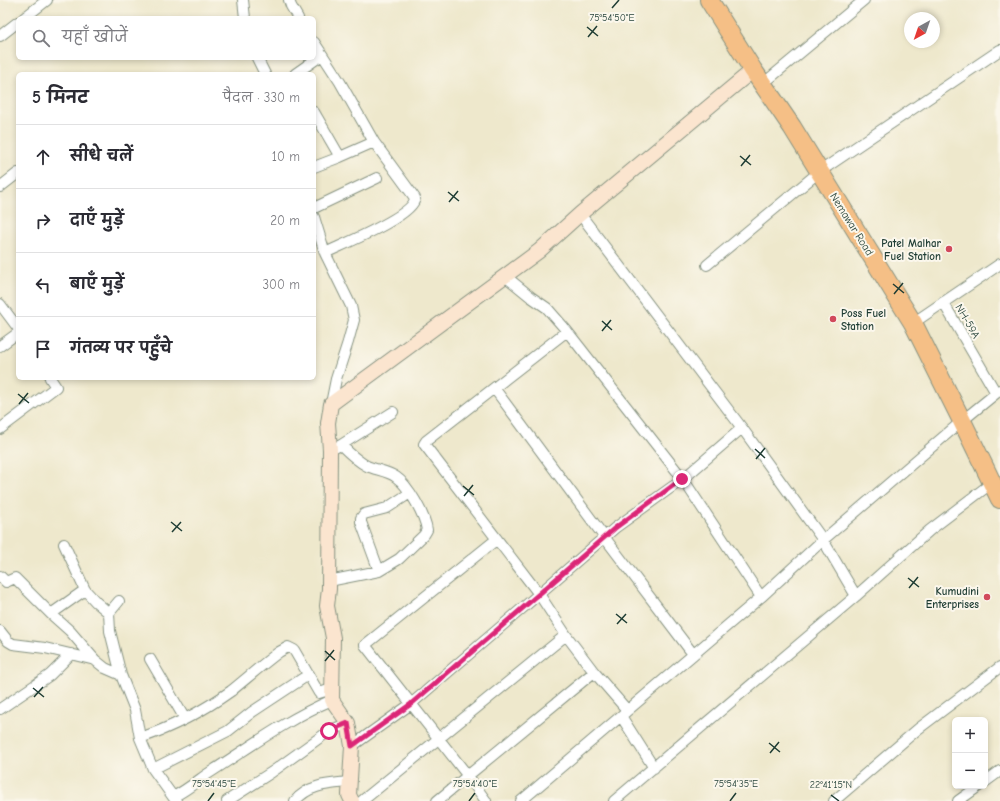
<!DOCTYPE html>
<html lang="hi">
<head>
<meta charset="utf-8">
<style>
  :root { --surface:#fff; --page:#f7f7f7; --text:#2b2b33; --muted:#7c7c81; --line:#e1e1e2 }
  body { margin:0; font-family:"Comic Neue","Playpen Sans Deva",sans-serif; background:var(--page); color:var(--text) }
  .controls { position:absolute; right:12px; bottom:12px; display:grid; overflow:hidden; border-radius:6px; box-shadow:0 2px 6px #0003 }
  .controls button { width:36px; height:36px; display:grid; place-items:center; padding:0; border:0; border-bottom:1px solid var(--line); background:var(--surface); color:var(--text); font:20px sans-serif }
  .compass { position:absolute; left:904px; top:12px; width:36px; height:36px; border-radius:50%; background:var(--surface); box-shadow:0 2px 6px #0003; rotate:220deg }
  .stop { position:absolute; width:12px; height:12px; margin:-9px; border:3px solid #db2777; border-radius:50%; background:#fff }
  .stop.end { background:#db2777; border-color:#fff; box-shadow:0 1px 4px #0008 }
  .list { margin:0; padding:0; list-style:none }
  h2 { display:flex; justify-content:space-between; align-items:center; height:52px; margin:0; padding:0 16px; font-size:17px }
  h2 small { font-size:13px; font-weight:400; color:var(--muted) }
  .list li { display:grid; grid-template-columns:26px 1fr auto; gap:12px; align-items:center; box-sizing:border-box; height:64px; padding:0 16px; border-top:1px solid var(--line) }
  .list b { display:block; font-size:15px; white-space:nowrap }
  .list em { font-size:13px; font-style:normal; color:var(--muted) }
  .icon { flex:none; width:22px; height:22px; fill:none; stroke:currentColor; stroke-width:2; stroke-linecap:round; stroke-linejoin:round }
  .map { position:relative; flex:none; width:1000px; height:801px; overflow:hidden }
  .search { position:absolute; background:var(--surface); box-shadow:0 2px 6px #0003; left:16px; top:16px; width:300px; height:44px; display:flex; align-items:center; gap:10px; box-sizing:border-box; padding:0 14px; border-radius:6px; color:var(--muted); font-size:15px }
  .panel { position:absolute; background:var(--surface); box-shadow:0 2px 6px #0003; left:16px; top:72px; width:300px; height:308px; border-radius:6px }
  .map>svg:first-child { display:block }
</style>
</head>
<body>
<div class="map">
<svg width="1000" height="801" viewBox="0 0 1000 801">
  <rect width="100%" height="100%" fill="#fbf7ec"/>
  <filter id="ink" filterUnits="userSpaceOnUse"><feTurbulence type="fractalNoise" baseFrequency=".025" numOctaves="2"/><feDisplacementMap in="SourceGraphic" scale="8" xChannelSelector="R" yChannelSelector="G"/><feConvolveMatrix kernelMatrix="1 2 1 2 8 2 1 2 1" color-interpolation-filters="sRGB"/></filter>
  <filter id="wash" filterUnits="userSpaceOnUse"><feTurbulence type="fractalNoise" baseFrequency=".012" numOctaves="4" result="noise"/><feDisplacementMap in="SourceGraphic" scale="16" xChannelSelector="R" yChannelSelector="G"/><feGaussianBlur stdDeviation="0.9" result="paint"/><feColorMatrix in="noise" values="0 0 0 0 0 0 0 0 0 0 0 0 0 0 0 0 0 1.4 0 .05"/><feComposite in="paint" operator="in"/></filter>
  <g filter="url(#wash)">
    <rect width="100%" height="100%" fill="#eee8cc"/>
  </g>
  <g filter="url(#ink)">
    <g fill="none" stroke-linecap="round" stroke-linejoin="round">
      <defs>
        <path id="street" d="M243 0 245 18
          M289 0 291 6 298 18
          M24 18 47 0
          M0 36 18 22
          M314 42 340 82 374 142 415 198C414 216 341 245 325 253
          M257 58 265 74
          M295 74 322 55
          M770 78 864 0
          M314 112 340 157 374 142
          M314 167 340 157
          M0 187 18 173
          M314 208 377 178
          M580 214 742 428 823 540 856 596 614 801
          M314 217 325 253 351 306 354 320 348 342 336 379 331 404
          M707 265 819 172 1000 50
          M505 276 531 297 547 308 567 331 683 479 761 597
          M943 302 996 393
          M0 304 18 328
          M913 323 1000 264
          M567 331 426 441 424 444 539 594 615 528 683 479 742 428
          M0 346 18 333
          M494 388 605 538 693 654
          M0 429 56 387 50 378
          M341 445 393 412
          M64 544 85 590 96 602 109 613
          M379 571 361 522V518L364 514 387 508 410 493
          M0 576 6 582 15 578 51 614 70 631 95 660 105 668 121 675
          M329 581 379 571 399 559 424 535 427 530C425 515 408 485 396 477 388 471 376 470 367 466 357 461 349 453 341 445L330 450
          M856 596 930 530 993 482
          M119 601 109 613 110 631 121 675 135 710 140 738 153 769 176 801
          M51 614 85 590
          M0 631 8 641 13 644 45 648 95 660
          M150 659 185 719
          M0 709 50 675 71 654
          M621 716 654 768
          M140 738C173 727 203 711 231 691 247 678 263 664 279 652L288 647 294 650 319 693 332 689
          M352 746 411 704 539 594 566 635 594 672 627 710
          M153 769 228 731 252 712 308 675
          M985 782 1000 771
          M173 797C185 791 195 783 206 775 247 749 287 719 332 700
          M227 801 272 772 329 731 348 723
          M295 801C309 784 330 784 350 782
          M362 801 566 635
          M437 801 594 672
          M486 801 468 776 365 645 497 539
          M521 801 761 597 823 540 962 421 1000 390
          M834 801 918 729 1000 667
          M958 801 979 786"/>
        <path id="secondary" d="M352 801 349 795 352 746 348 723 332 700 333 638 327 606 329 589 330 450 328 423 331 404 539 251 580 214 753 70"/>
        <path id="highway" d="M709 0 753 70 792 127 913 323 962 421 1000 499"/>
      </defs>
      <!-- street casing -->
      <use href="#street" stroke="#869280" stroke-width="12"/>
      <!-- secondary casing -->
      <use href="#secondary" stroke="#869280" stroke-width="16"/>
      <!-- highway casing -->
      <use href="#highway" stroke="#869280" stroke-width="20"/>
      <!-- street -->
      <use href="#street" stroke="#fff" stroke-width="10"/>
      <!-- secondary -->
      <use href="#secondary" stroke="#fbe5cf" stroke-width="14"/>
      <!-- highway -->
      <use href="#highway" stroke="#f5bf86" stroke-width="18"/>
    </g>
  </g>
  <g fill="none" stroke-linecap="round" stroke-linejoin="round" filter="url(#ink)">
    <!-- route -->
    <path stroke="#db2777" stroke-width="5" d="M329 731 348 723 352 746 411 704 539 594 615 528 682 479"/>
  </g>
  <!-- ticks -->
  <path fill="none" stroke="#1f3d34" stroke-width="1.5" d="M612 8 619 0M587 27 598 36M588 37 597 26M740 156 751 165M741 166 750 155M448 192 459 201M449 202 458 191M893 284 904 293M894 294 903 283M602 321 612 330M602 331 611 320M18 394 29 403M19 404 28 393M755 449 765 458M756 459 765 448M463 486 474 495M464 496 473 485M171 522 182 531M172 532 181 522M908 578 919 587M909 588 918 577M616 614 627 623M617 624 626 614M325 651 335 660M325 661 334 650M33 688 44 697M34 697 43 687M769 743 780 752M770 753 779 742M831 795 839 801M208 801 214 793M469 801 475 793M730 801 736 793"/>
  <!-- markers -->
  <g fill="#d1495b" stroke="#fbf7ec" stroke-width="1.5">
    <circle cx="949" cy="249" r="4"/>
    <circle cx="833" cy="319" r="4"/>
    <circle cx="987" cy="597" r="4"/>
  </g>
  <g text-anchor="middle" stroke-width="4" stroke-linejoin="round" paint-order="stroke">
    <!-- street labels -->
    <g font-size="11" fill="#1f3d34" stroke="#fbf7ec">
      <text transform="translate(852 224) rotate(58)" y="4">Nemawar Road</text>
      <text transform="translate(968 321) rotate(60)" y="4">NH-59A</text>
    </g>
    <!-- poi labels -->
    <g font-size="11" font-weight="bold" fill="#1f3d34" stroke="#fbf7ec" text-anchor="end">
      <text x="941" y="247">Patel Malhar<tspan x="941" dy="13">Fuel Station</tspan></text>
      <text x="841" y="317" text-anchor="start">Poss Fuel<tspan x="841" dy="13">Station</tspan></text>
      <text x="979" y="595">Kumudini<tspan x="979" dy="13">Enterprises</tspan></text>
    </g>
  </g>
  <g font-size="10" text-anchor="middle" fill="#1f3d34" stroke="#fbf7ec" stroke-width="4" stroke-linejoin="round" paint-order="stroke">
    <text x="612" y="21">75°54'50"E</text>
    <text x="214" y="787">75°54'45"E</text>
    <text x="475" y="787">75°54'40"E</text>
    <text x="736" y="787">75°54'35"E</text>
    <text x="831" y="788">22°41'15"N</text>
  </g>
</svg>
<div class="controls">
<button>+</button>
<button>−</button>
</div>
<svg class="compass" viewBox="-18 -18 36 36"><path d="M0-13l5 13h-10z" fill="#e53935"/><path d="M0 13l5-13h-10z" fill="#7c7c81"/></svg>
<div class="stop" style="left:329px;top:731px"></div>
<div class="stop end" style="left:682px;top:479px"></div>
<div class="search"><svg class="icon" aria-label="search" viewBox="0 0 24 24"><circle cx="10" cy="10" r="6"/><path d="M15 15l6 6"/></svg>यहाँ खोजें</div>
<section class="panel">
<h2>5 मिनट<small>पैदल · 330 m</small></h2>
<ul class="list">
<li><svg class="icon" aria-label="ahead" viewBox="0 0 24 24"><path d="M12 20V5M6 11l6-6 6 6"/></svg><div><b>सीधे चलें</b></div><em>10 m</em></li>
<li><svg class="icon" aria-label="right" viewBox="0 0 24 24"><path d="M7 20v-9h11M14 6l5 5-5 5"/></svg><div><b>दाएँ मुड़ें</b></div><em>20 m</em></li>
<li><svg class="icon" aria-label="left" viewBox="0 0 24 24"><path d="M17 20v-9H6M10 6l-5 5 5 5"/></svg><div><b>बाएँ मुड़ें</b></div><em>300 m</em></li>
<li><svg class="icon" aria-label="arrive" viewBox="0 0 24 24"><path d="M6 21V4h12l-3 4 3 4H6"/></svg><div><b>गंतव्य पर पहुँचे</b></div></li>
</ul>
</section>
</div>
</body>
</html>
